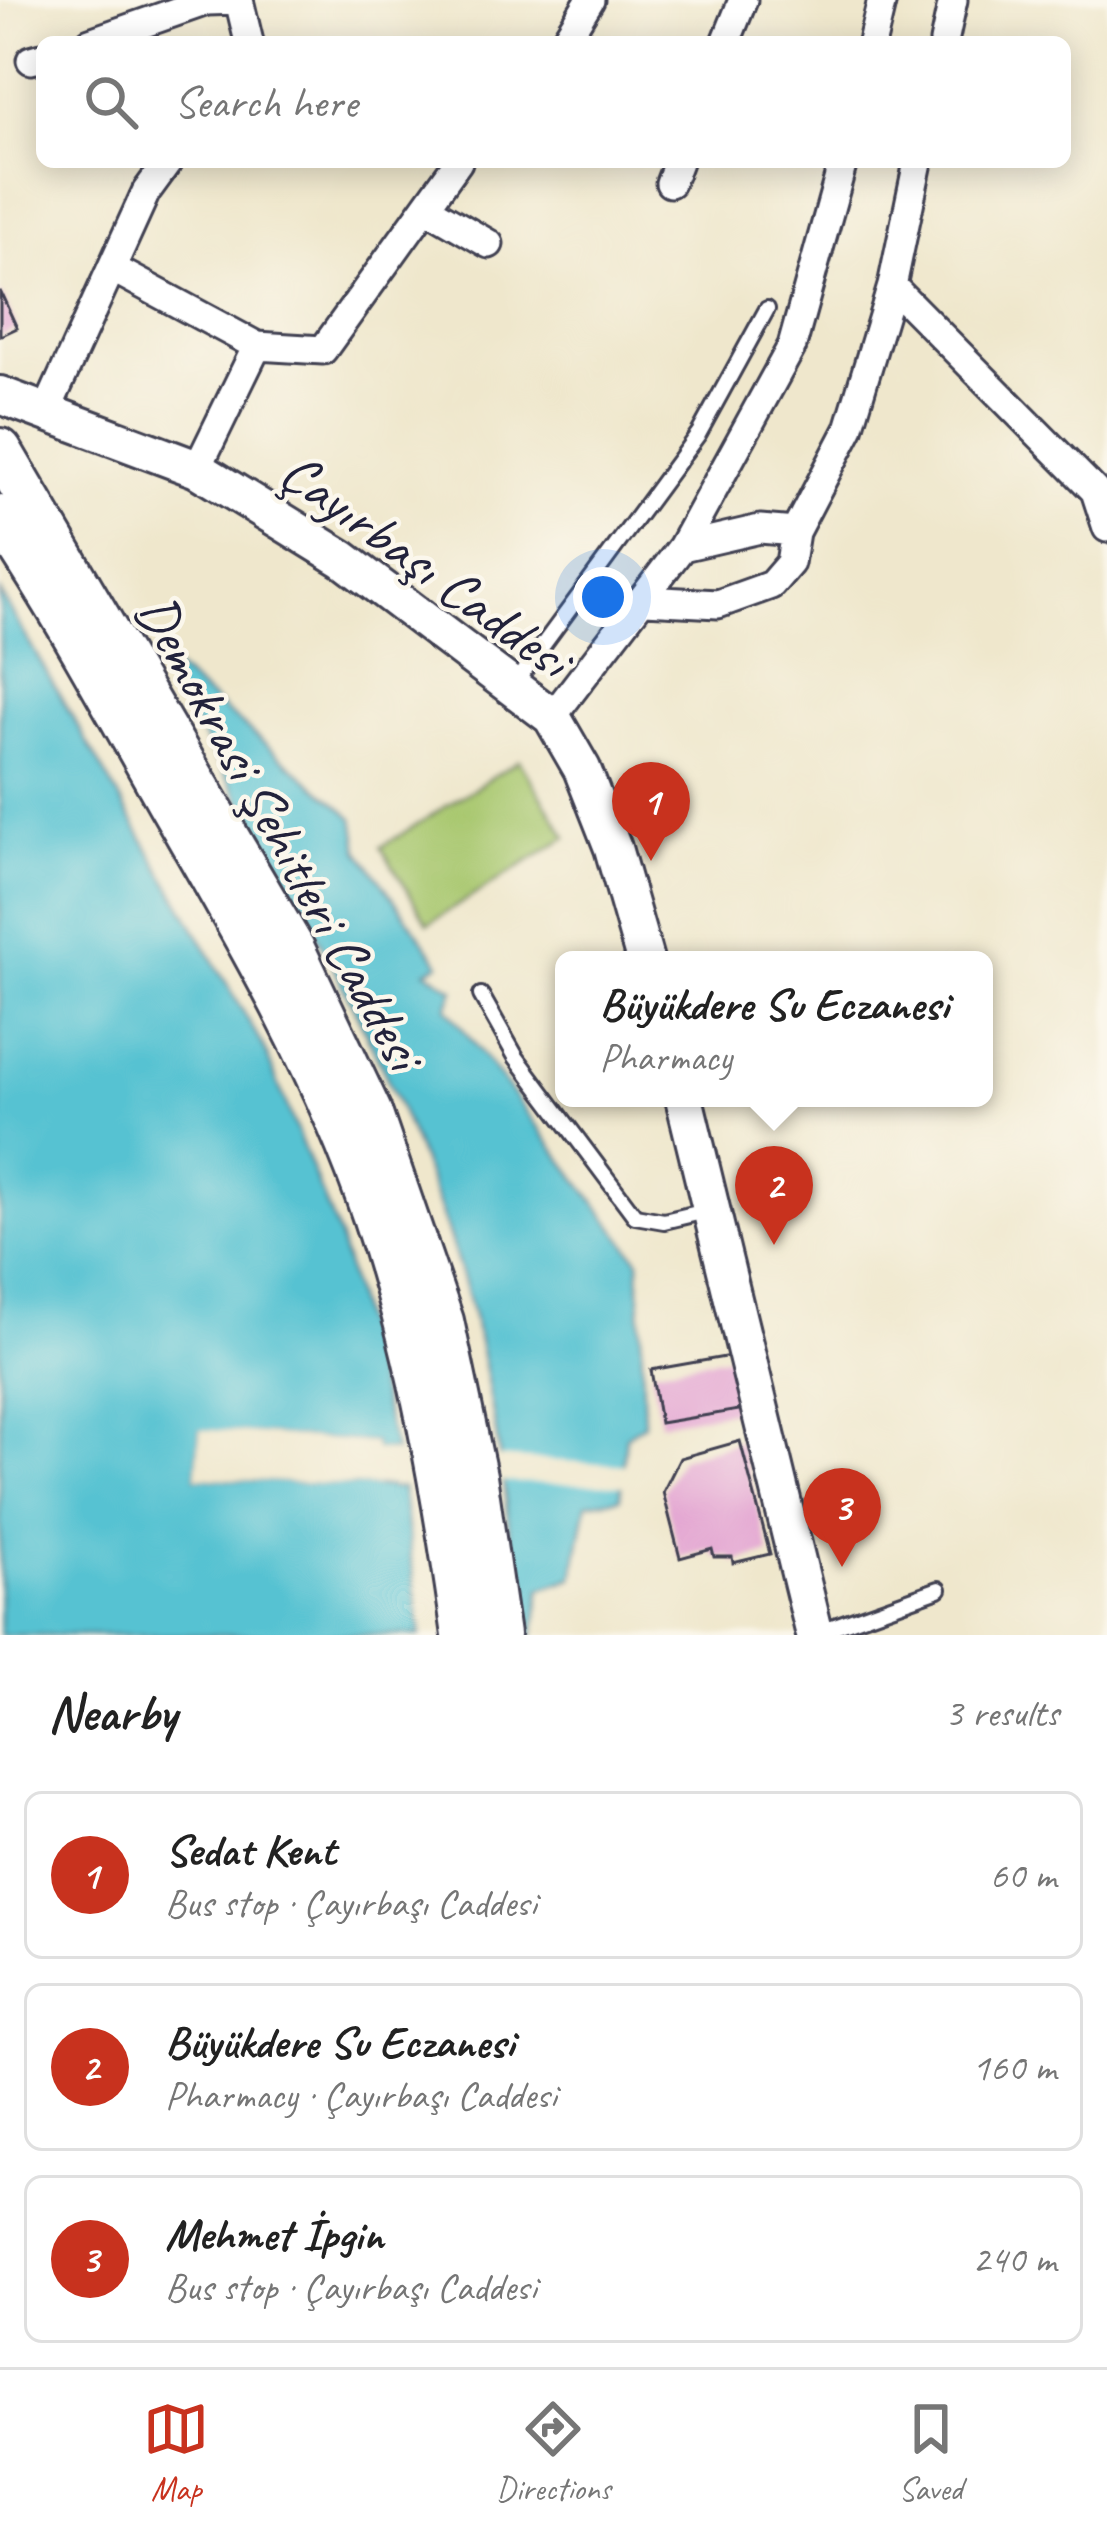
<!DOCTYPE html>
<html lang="en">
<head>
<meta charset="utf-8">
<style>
  :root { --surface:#fff; --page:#f6f6f6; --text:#222; --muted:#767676; --line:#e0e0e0; --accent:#c8321e }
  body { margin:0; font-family:Caveat,sans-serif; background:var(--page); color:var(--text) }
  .you { position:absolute; left:603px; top:597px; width:42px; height:42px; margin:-30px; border:9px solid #fff; border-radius:50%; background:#1a73e8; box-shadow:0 0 0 18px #1a73e833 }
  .badge { display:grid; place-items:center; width:78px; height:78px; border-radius:50%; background:var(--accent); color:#fff; font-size:39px; font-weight:700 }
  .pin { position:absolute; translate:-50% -99px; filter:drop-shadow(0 3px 6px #0008) }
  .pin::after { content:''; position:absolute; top:63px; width:42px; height:36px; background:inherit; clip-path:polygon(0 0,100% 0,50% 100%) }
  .popup { position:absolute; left:555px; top:951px; width:438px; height:156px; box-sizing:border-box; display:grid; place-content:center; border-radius:18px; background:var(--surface); filter:drop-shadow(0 3px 9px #0005); font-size:39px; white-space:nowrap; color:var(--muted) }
  .popup b { font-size:45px; color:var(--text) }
  .popup::after { content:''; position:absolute; left:50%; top:100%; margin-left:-24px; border:24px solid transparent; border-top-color:var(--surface) }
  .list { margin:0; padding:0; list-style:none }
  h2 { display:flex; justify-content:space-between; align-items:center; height:156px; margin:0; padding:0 48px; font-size:51px }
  h2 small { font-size:39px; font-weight:400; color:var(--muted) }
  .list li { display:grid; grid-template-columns:78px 1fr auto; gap:36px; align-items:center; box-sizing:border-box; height:168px; margin:0 24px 24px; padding:0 24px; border:3px solid var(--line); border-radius:18px }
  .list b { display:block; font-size:45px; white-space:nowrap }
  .list p { margin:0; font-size:39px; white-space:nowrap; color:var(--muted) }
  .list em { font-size:39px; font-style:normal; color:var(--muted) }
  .icon { flex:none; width:66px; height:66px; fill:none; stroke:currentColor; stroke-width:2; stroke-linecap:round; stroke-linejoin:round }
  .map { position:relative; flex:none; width:1107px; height:1635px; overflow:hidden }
  .search { position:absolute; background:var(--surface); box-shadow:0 6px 30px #0003; left:36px; right:36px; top:36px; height:132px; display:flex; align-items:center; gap:30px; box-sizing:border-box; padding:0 42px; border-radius:18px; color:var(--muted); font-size:45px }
  .sheet { height:732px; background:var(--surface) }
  nav { display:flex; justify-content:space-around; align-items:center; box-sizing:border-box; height:168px; border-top:3px solid var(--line); background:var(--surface); font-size:33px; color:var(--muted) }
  nav a { display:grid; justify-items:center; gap:6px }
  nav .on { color:var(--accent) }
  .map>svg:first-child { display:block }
</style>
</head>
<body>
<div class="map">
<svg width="1107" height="1635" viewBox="0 0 1107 1635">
  <rect width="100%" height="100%" fill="#fbf7ec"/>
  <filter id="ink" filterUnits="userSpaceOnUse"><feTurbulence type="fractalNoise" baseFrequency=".00833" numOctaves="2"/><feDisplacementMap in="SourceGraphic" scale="24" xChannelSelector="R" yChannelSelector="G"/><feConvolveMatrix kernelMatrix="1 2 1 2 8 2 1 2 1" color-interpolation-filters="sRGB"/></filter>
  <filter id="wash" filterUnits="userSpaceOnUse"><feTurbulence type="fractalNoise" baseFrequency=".004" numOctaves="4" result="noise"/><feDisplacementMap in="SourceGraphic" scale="48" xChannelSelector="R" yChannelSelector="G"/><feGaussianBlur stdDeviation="2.7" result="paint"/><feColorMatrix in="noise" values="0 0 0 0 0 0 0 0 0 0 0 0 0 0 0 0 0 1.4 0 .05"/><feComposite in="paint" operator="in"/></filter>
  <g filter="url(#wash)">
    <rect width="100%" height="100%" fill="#efe7cc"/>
    <!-- green -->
    <path fill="#a9c86f" stroke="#667555" stroke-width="3" d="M519 760 567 837 428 924 381 847Z"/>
    <!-- water -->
    <path fill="#57c2d2" stroke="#3c7286" stroke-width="3" d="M0 592 263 1046 339 1237 395 1451 375 1450 374 1443 200 1430 196 1477 402 1488 421 1635H0Z
      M173 667 354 818 359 850 440 964 426 971 454 989 447 1008 639 1260 644 1424 626 1436 620 1498 587 1503 573 1578 541 1589 534 1635H522C507 1519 497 1396 464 1283 399 1065 289 879 172 686Z"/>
    <!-- pier -->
    <path fill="#efe7cc" d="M200 1429 374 1443 375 1450 401 1452 395 1457 374 1456 368 1448 205 1436 202 1472 378 1481 376 1487 196 1477Z
      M492 1457 629 1465 627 1485 496 1482Z"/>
    <g id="blocks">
      <!-- building -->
      <path fill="#e3a4d1" d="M0 291 17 328 0 336Z
        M736 1355 745 1409 660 1423 651 1370Z
        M740 1441 770 1554 733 1563 732 1557H714L712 1549 680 1558 663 1492 680 1458Z"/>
    </g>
  </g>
  <g filter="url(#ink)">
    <use href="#blocks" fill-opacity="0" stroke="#414051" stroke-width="3"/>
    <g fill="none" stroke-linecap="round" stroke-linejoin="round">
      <defs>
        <path id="lane" d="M512 687 699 433 767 309
          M481 995 516 1057 635 1216 664 1221 706 1211
          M815 1633 939 1589"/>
        <path id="street" d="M90 42 207 1 239 0 249 42
          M564 42 590 0
          M726 42 743 0
          M872 42 882 0
          M944 42 953 0
          M31 60 42 57
          M670 183 678 162
          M427 208 489 244
          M112 268 257 346
          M892 286 1095 491 1107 528
          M47 410 146 192 168 162
          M197 469 257 346 323 350 458 162
          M682 547 760 529 795 532
          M645 600 718 604 771 585 790 563 795 532 849 429 892 286 918 162
          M552 717 682 547 792 346 843 162"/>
        <path id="secondary" d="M0 395 197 469 343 559 552 717 582 769 613 848 645 960
          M684 1098 815 1635"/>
        <path id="primary" d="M0 450 293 949 370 1112 442 1321 475 1476 498 1635
          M0 517C63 610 117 711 172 808 248 940 325 1071 374 1216 420 1353 444 1493 464 1635"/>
      </defs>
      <!-- lane casing -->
      <use href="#lane" stroke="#414051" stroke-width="20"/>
      <!-- street casing -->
      <use href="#street" stroke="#414051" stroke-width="33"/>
      <!-- secondary casing -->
      <use href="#secondary" stroke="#414051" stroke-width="42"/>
      <!-- primary casing -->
      <use href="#primary" stroke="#414051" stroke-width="48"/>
      <!-- lane -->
      <use href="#lane" stroke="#fff" stroke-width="14"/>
      <!-- street -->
      <use href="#street" stroke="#fff" stroke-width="27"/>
      <!-- secondary -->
      <use href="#secondary" stroke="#fff" stroke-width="36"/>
      <!-- primary -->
      <use href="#primary" stroke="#fff" stroke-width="42"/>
    </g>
  </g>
  <g text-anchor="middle" stroke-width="9" stroke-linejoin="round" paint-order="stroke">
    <!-- street labels -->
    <g font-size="57" fill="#22223b" stroke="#fbf7ec">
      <text transform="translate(426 564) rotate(36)" y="20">Çayırbaşı Caddesi</text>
      <text transform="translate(281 831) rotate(61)" y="20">Demokrasi Şehitleri Caddesi</text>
    </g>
  </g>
</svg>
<div class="you"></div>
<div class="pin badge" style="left:651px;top:861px">1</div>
<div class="pin badge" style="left:774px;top:1245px">2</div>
<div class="popup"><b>Büyükdere Su Eczanesi</b>Pharmacy</div>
<div class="pin badge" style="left:842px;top:1567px">3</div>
<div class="search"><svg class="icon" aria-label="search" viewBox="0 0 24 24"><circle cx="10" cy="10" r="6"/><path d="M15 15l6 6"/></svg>Search here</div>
</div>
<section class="sheet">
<h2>Nearby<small>3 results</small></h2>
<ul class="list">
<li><span class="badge">1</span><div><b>Sedat Kent</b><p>Bus stop · Çayırbaşı Caddesi</p></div><em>60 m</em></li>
<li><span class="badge">2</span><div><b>Büyükdere Su Eczanesi</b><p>Pharmacy · Çayırbaşı Caddesi</p></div><em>160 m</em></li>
<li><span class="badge">3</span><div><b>Mehmet İpgin</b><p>Bus stop · Çayırbaşı Caddesi</p></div><em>240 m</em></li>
</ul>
</section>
<nav>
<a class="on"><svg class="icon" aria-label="map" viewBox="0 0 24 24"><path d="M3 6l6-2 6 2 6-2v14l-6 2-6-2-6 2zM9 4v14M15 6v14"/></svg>Map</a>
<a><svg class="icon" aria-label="directions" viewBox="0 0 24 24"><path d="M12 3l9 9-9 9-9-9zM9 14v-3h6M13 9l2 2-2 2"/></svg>Directions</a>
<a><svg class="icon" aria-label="saved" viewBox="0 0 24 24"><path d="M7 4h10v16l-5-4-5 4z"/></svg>Saved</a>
</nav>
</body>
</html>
